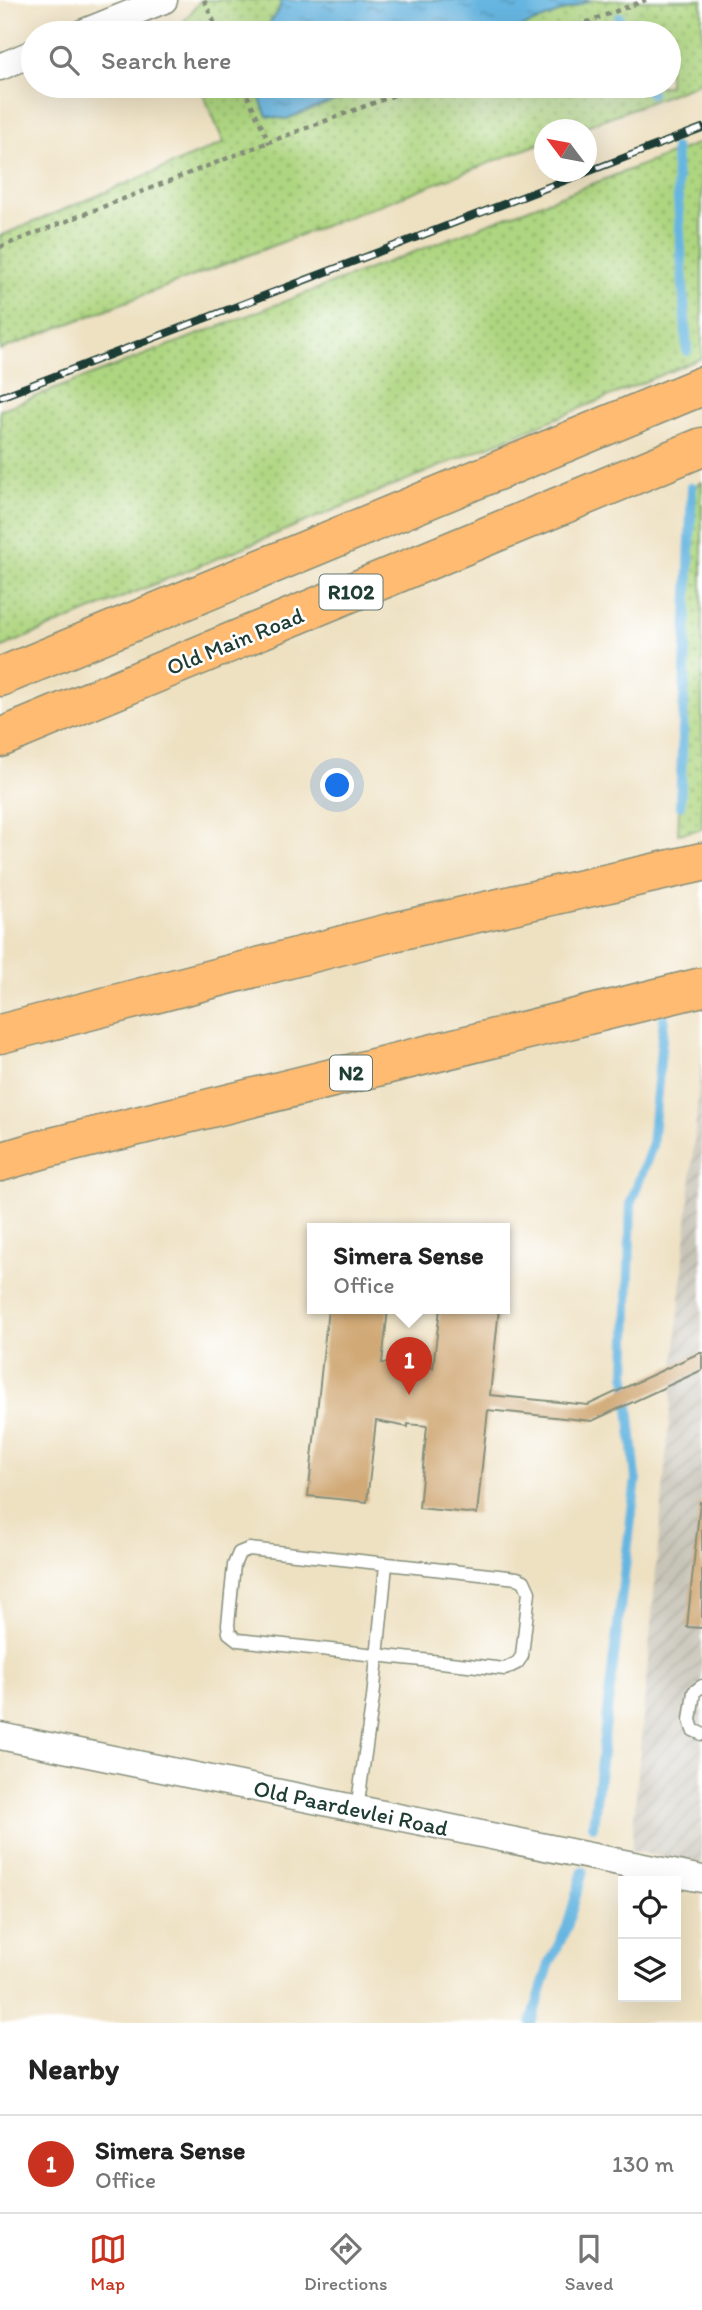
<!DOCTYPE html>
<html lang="en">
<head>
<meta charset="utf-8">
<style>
  :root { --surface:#fff; --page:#f6f6f6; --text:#222; --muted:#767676; --line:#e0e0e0; --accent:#c8321e }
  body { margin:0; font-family:Itim,sans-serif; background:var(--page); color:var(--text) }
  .controls { position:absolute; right:21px; bottom:21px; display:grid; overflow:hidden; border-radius:0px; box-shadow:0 7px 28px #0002 }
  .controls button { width:63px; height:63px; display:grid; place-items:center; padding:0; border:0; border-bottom:2px solid var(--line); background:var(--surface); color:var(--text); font:35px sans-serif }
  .compass { position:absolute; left:534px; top:119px; width:63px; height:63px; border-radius:50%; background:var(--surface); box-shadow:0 7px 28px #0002; rotate:302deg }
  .you { position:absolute; left:338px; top:786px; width:24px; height:24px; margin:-18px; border:5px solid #fff; border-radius:50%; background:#1a73e8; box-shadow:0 0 0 10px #1a73e833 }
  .badge { display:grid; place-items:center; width:46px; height:46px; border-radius:50%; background:var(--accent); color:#fff; font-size:23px; font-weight:700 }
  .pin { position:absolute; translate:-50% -58px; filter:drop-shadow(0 2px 4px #0008) }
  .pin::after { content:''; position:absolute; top:37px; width:24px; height:21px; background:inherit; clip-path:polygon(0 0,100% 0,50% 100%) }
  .popup { position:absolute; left:307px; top:1223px; width:203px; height:91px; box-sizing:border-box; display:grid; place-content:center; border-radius:0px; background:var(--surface); filter:drop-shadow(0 2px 5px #0005); font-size:23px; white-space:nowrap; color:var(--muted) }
  .popup b { font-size:26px; color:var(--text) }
  .popup::after { content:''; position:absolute; left:50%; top:100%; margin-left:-14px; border:14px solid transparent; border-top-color:var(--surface) }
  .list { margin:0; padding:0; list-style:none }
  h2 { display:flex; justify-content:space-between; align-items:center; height:91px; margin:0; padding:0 28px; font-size:30px }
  h2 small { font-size:23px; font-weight:400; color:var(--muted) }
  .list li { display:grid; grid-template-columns:46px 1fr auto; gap:21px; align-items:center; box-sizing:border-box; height:98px; padding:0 28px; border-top:2px solid var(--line) }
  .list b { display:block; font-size:26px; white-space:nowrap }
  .list p { margin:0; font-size:23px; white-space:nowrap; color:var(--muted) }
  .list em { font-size:23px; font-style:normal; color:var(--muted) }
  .icon { flex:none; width:38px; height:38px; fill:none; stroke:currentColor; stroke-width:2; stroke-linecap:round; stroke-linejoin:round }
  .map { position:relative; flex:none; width:702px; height:2023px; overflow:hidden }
  .search { position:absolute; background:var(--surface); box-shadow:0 7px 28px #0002; left:21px; right:21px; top:21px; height:77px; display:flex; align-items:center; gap:18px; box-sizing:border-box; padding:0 24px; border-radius:38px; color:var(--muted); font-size:26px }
  .sheet { height:189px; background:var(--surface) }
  nav { display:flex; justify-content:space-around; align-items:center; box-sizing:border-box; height:98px; border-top:2px solid var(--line); background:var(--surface); font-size:19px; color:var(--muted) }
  nav a { display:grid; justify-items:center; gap:4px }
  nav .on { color:var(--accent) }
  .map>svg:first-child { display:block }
</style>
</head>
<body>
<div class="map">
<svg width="702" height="2023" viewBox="0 0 702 2023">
  <defs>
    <pattern id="industrial-furrows" width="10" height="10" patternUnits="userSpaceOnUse" patternTransform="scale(1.75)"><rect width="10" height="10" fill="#c8c4b8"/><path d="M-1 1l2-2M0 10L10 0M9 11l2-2" fill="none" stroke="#aba99f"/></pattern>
    <pattern id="grass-dots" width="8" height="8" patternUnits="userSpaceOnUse" patternTransform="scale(1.75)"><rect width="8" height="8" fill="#aed580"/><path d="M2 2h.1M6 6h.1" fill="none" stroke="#8dae6a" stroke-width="1.8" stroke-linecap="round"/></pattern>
    <pattern id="water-ripples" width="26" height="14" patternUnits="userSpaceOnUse" patternTransform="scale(1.75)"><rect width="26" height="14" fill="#66b6e1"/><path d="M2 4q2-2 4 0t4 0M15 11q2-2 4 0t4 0" fill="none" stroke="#5395b7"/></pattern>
  </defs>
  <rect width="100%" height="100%" fill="#fff"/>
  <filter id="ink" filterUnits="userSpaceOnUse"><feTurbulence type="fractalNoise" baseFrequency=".0143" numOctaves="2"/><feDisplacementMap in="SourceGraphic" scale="14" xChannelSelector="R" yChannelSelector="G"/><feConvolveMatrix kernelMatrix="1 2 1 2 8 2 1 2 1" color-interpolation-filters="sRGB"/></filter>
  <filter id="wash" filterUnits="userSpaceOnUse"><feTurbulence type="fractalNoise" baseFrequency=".00686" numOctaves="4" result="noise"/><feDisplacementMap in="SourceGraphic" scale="28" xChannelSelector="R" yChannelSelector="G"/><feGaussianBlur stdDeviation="1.57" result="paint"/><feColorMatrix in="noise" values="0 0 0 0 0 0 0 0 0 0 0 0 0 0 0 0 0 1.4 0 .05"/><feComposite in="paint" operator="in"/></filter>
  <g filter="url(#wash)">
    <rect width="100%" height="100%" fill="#eee1c2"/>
    <!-- industrial -->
    <path fill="url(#industrial-furrows)" d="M701 1064H702V1864L631 1851Z"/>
    <!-- grass -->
    <path fill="url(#grass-dots)" stroke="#66895a" stroke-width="2" d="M201 0H281L279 10 262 33H179L177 30Z
      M591 0H702V82L578 129 544 130V142L0 350V236L224 143 200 86H255L267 116 286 119 373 86H669V33H507Z
      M702 142V358L0 648V410Z
      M702 482V829L678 834 692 487Z"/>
    <!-- water -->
    <path fill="url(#water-ripples)" stroke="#427a8a" stroke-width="2" d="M281 0H591L507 33H262L279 10Z
      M255 86H373L286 119 267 116Z"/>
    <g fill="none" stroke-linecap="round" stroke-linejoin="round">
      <!-- stream -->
      <path stroke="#66b6e1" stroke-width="10" d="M619 17 626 33
        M648 86 651 93
        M675 148 687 351
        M680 805 692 487
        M593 1826 636 1479 626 1375 631 1202 652 1146 664 1017
        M531 2023 549 1965 567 1927 583 1871"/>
    </g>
    <g id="blocks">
      <!-- building -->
      <path fill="#d0a976" d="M328 1309H388L382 1363 401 1364V1361L433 1368 440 1309H499L490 1395 588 1405 699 1353H702V1370L592 1421 488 1410 477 1514 419 1508 427 1426 408 1424V1427L376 1421 367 1502 308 1496Z
        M700 1502H702V1628L687 1627Z"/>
    </g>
  </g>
  <g filter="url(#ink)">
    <use href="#blocks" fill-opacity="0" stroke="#868f7b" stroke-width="2"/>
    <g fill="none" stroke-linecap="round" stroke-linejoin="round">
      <defs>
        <path id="lane" d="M249 1549 517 1578 524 1581 529 1592 522 1656 517 1663 505 1669 238 1640 229 1633 228 1625 234 1565 239 1553Z
          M702 1686 694 1692 690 1720 693 1730 702 1734
          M357 1809 373 1698 386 1565"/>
        <path id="street" d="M82 33 164 0
          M0 67 33 53
          M0 1736 702 1879"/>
        <path id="primary" d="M0 677 702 386
          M0 738 702 447"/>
        <path id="highway" d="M0 1034 389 933 702 862
          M0 1162 44 1149 702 987"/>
      </defs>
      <!-- lane casing -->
      <use href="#lane" stroke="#868f7b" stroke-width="15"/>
      <!-- street casing -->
      <use href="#street" stroke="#868f7b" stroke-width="29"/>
      <!-- primary casing -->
      <use href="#primary" stroke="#868f7b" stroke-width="41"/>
      <!-- highway casing -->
      <use href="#highway" stroke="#868f7b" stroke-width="41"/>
      <!-- path -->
      <path stroke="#868f7b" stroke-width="4.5" stroke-dasharray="5 5" stroke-linecap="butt" d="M204 0 219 33
        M558 33 646 0
        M243 86 269 142 419 86
        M0 247 269 142"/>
      <!-- lane -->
      <use href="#lane" stroke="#fff" stroke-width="12"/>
      <!-- street -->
      <use href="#street" stroke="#fff" stroke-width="26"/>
      <!-- primary -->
      <use href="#primary" stroke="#ffbb71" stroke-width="38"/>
      <!-- highway -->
      <use href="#highway" stroke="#ffbb71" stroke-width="38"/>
      <defs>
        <path id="rail" d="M0 397 702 128"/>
      </defs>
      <!-- rail casing -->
      <use href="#rail" stroke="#1f3d34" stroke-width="8"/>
      <!-- rail -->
      <use href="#rail" stroke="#fff" stroke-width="5" stroke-dasharray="16" stroke-linecap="butt"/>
    </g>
  </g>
  <g text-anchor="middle" stroke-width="5" stroke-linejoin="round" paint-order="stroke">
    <!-- shield labels -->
    <g fill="#fff" stroke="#627771" stroke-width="2">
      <rect x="319.5" y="574.5" width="63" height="35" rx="5"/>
      <rect x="330" y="1055.5" width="42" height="35" rx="5"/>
    </g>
    <g font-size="21" font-weight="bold" fill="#1f3d34">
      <text x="351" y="599">R102</text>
      <text x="351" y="1080">N2</text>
    </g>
    <!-- street labels -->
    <g font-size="23" fill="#1f3d34" stroke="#fff">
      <text transform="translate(235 641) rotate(-22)" y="8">Old Main Road</text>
      <text transform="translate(351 1808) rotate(12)" y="8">Old Paardevlei Road</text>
    </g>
  </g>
</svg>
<div class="controls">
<button><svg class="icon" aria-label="locate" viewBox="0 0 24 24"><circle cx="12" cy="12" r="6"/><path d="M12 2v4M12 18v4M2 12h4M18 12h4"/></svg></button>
<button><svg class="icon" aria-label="layers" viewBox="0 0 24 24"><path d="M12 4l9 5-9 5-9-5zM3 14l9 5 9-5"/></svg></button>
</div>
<svg class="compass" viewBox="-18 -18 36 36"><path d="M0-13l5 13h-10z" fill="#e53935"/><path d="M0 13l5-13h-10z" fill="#767676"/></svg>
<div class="you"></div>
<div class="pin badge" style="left:409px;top:1395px">1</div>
<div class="popup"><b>Simera Sense</b>Office</div>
<div class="search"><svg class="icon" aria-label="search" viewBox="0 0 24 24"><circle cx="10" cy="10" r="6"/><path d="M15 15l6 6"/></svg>Search here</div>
</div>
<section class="sheet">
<h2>Nearby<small></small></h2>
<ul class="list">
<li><span class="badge">1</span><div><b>Simera Sense</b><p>Office</p></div><em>130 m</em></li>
</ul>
</section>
<nav>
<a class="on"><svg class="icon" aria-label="map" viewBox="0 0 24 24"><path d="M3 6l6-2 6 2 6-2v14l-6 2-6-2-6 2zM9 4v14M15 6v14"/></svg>Map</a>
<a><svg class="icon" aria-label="directions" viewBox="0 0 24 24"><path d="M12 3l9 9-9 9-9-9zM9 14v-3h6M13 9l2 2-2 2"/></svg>Directions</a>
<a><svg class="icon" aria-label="saved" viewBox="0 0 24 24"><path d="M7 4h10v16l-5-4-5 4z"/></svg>Saved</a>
</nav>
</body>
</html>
